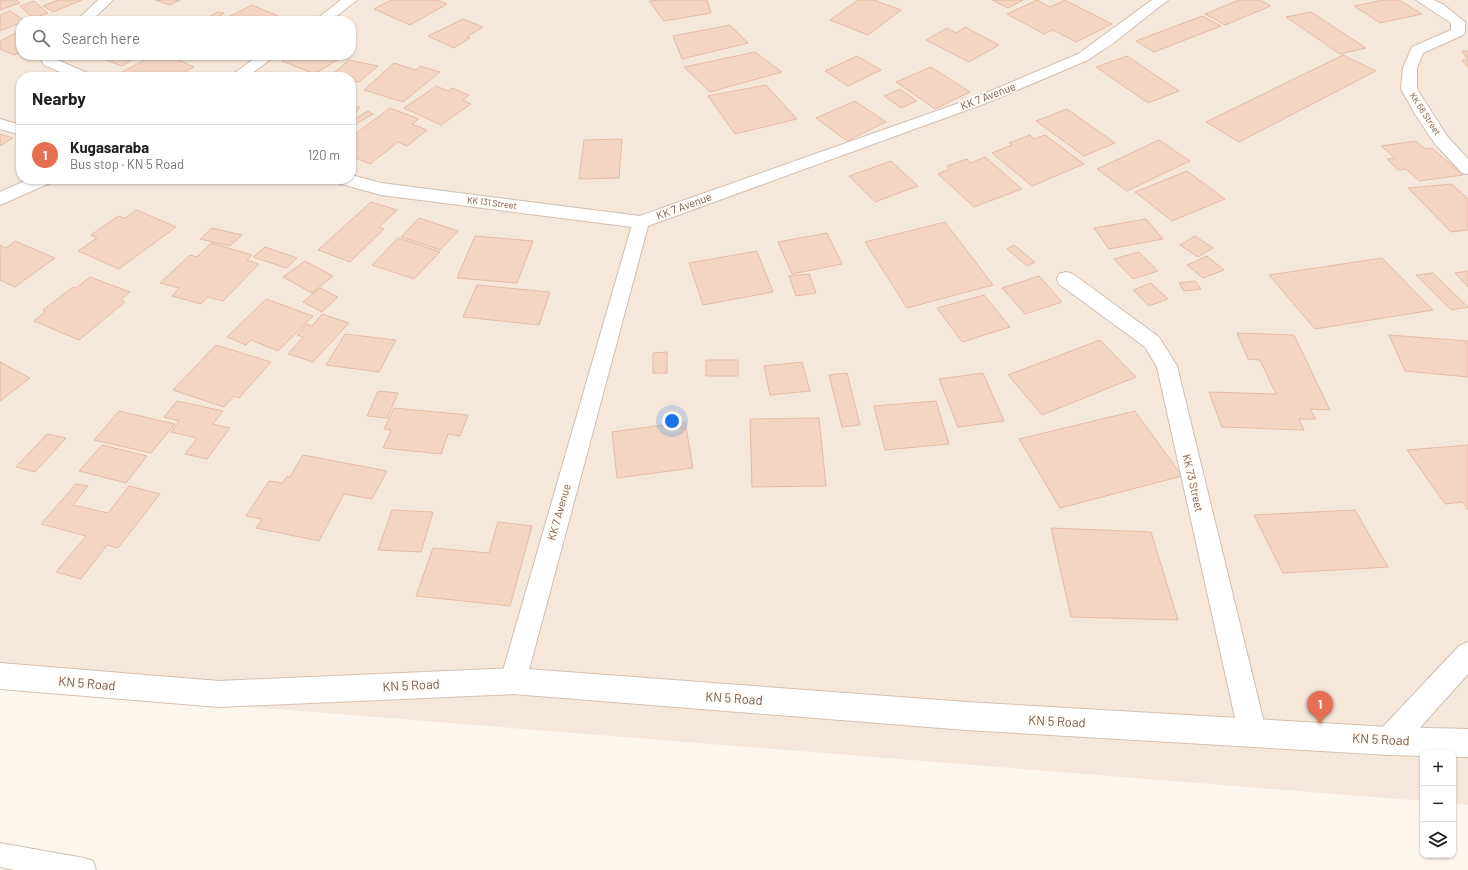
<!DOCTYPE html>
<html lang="en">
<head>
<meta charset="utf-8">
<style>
  :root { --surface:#fff; --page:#f6f6f6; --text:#222; --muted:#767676; --line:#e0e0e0; --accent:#e76f51 }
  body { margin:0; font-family:Barlow,sans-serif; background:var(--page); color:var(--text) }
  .controls { position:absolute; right:12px; bottom:12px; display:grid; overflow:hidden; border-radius:8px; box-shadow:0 1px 3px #0004 }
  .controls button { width:36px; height:36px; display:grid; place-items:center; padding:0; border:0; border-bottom:1px solid var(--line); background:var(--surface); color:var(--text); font:20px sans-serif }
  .you { position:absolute; left:672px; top:421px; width:14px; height:14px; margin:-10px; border:3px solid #fff; border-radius:50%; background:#1a73e8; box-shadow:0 0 0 6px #1a73e833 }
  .badge { display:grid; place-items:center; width:26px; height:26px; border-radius:50%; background:var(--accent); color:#fff; font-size:13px; font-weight:700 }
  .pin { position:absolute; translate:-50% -33px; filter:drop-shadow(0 1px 2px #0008) }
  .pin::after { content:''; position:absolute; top:21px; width:14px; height:12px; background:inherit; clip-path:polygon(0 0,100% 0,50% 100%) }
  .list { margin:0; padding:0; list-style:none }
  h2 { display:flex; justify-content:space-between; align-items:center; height:52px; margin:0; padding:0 16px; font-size:17px }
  h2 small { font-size:13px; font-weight:400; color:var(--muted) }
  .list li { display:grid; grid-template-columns:26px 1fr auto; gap:12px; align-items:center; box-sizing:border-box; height:60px; padding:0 16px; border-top:1px solid var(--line) }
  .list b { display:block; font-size:15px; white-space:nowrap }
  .list p { margin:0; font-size:13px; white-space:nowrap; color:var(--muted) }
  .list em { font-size:13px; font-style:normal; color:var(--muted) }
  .icon { flex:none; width:22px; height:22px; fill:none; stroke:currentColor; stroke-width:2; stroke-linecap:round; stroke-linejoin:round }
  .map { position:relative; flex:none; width:1468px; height:870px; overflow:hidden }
  .search { position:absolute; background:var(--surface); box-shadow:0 1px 3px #0004; left:16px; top:16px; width:340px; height:44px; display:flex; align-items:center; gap:10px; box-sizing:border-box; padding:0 14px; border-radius:16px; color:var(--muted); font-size:15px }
  .panel { position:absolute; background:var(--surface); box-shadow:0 1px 3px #0004; left:16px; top:72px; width:340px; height:112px; border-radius:16px }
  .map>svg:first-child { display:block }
</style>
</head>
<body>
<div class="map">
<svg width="1468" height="870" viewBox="0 0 1468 870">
  <rect width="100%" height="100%" fill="#fdf6ec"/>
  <!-- residential -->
  <path fill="#f5e8da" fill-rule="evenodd" d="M0 0H1468V805L1453 803V753H1423V801L0 687ZM21 21H351V55H21ZM21 77H351V179H21Z"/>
  <!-- building -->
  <path fill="#f3d5c3" stroke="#e6bba3" d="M0 0H17L20 3 0 10Z
    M58 0H82L53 12 43 6Z
    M155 0H180L170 5Z
    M391 0H437L447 4 410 25 374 9Z
    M660 0H707L711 13 664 21 649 1Z
    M858 0H874L901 10 868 35 830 20Z
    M992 0H1023L1008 8Z
    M1037 0 1050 7 1065 0 1112 24 1076 42 1053 30 1044 34 1007 14Z
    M1239 0H1260L1271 6 1225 25 1205 14Z
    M1383 0H1399L1422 14 1380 23 1354 6Z
    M34 1 48 13 33 18 20 6Z
    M252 5 290 21H221Z
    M10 11 25 21 0 31V15Z
    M217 12 224 13 213 21H203Z
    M1311 12 1366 48 1340 54 1286 17Z
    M1202 16 1221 26 1154 52 1136 41Z
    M463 19 483 27 467 37 470 38 454 48 428 36Z
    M730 25 748 43 682 59 673 36Z
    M965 27 999 45 969 62 926 40 947 28 956 33Z
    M21 30V52L14 55 0 49V41Z
    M1462 51H1468V67L1462 60H1468Z
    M755 52 782 72 710 92 684 67Z
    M92 55H140L122 66Z
    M154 55H168L194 67 175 77H133L122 72Z
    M292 55H345L315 74 282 61Z
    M1343 55 1376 71 1239 142 1206 122Z
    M857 56 881 70 848 86 825 71Z
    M1127 56 1179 91 1148 103 1096 67Z
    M349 60 378 66 359 82 351 81V77L330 76Z
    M394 63 416 70 420 66 440 72 403 102 364 90Z
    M931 67 970 92 935 109 896 82Z
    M766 85 797 119 735 134 708 96Z
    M436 86 448 91 452 88 469 95 463 100 471 104 441 125 404 108Z
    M900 89 917 101 901 108 884 96Z
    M855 101 886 122 847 141 816 118Z
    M353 107H360L351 120V110Z
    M390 108 419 119 412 124 427 130 407 146 398 142 370 164 351 156V137Z
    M1067 109 1115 143 1084 156 1036 121Z
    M368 111 373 114 351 127V121Z
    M0 134 13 138 0 146Z
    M1030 135 1034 139 1045 135 1084 164 1032 186 992 153 1012 145 1009 143Z
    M622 139 619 178 579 179 584 140Z
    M1159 140 1190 161 1127 191 1097 169Z
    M1416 141 1425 149 1432 148 1463 175 1419 181 1406 169 1398 170 1387 159 1395 158 1381 146Z
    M985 157 1022 189 974 207 938 174 950 169 947 166 967 159 970 163Z
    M891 161 918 186 875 202 849 176Z
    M1187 171 1225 199 1172 221 1135 192Z
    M1452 184 1468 199V230L1451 232 1408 188Z
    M371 202 397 210 379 227 384 229 350 262 318 250Z
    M137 210 176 227 119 269 78 251 97 238 91 235 118 216 125 218Z
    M419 218 458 231 440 250 401 237Z
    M1146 219 1163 239 1109 249 1094 228Z
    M945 222 993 285 907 308 865 242Z
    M212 228 242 235 230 246 200 239Z
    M827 233 842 264 792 274 778 242Z
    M475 236 533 241 517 283 457 278Z
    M1195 236 1213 248 1198 257 1180 245Z
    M398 238 440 252 414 279 372 265Z
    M15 241 55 258 15 287 0 280V245L6 248Z
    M211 243 252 255 247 260 259 264 223 301 208 297 201 304 172 296 179 288 160 283 190 255 197 257Z
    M1014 245 1035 262 1027 266 1007 249Z
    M265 247 297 258 286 268 253 257Z
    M757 251 773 292 703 305 689 263Z
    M1139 252 1158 271 1133 279 1114 259Z
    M1207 256 1224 270 1203 278 1187 265Z
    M1382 258 1433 310 1315 329 1269 275Z
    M305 261 333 276 312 293 283 277Z
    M1468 271V287L1455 273Z
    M1433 273 1468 307 1451 310 1416 275Z
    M809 274 816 293 796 296 789 276Z
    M1039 276 1062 302 1025 314 1002 288Z
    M90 277 130 292 121 300 125 302 79 340 34 321 45 312 43 310 73 287 76 288Z
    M1195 281 1201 289 1184 291 1179 283Z
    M1151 283 1168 299 1149 306 1133 290Z
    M477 285 550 292 539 325 463 317Z
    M320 288 338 297 322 312 303 302Z
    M984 295 1010 327 962 342 937 308Z
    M266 299 313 316 278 351 251 340 246 345 227 337Z
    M322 314 349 323 313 362 288 354 303 337 297 335 307 324 312 326Z
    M1237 333 1294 335 1330 410 1310 409 1316 419H1299L1304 430 1222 427 1209 392 1276 394 1260 360 1248 359Z
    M345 334 396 340 379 372 326 365Z
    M1389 335 1468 341V377L1405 371Z
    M1100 340 1136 377 1042 415 1008 375Z
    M216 345 271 362 239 398 234 396 224 407 173 390Z
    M667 352V373H653V353Z
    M706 360H738V376H706Z
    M0 362 30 378 0 401Z
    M802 362 810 391 770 395 764 366Z
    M847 373 860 425 842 427 829 375Z
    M983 373 1004 421 958 427 939 379Z
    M378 391 398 393 387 418 367 416Z
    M177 401 223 411 213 424 230 428 207 459 185 454 197 438 171 432 179 421 164 417Z
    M936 401 949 444 885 450 874 406Z
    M394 408 468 415 460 436 448 434 441 454 383 448 391 430 384 429Z
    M119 411 175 424 151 453 94 440Z
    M1135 411 1182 476 1060 508 1019 439Z
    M819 418 826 486 752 487 750 419Z
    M685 422 693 468 617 478 612 432Z
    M47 434 66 438 35 472 16 467Z
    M102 445 147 456 126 483 79 471Z
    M1468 445V510L1462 502 1445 504 1407 450Z
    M303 455 387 471 372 499 344 494 319 541 256 528 262 519 246 516 269 481 283 483 287 476 290 477Z
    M76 484 88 486 73 505 108 513 129 486 160 494 118 548 107 545 81 579 56 572 86 536 41 524Z
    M392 510 433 512 421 552 378 550Z
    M1355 510 1388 567 1283 573 1254 515Z
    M498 522 532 526 510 606 416 596 433 548 489 553Z
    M1051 528 1151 532 1178 620 1071 617Z"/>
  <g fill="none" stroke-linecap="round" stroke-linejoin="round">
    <defs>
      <path id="service" d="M0 843 84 858 93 861 96 870H15L0 867Z"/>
      <path id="minor" d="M98 0H113L91 21H76Z
        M341 0H357L330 21H314Z
        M1416 0H1434L1444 5 1465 22V32L1463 35 1423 53 1417 68V89L1447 136 1468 159V174L1462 173 1435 144 1415 114 1401 89 1403 68 1412 47 1451 30V23Z
        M39 55H53L55 59 90 74 93 77H72L44 65Z
        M259 55H276L247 77H229Z
        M0 119 21 125V135L0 129Z
        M351 175 381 183 640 216 646 218 649 222 646 226 640 228 381 195 338 183 335 179H351Z
        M29 179H53L50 183 0 205V192Z
        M1066 272 1073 274 1159 337 1177 366 1266 731 1262 741 1252 745 1242 741 1238 731 1157 367 1145 347 1059 284 1057 279 1059 274Z
        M1468 642V674L1399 751 1389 755 1379 751 1375 741 1379 731 1459 646Z"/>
      <path id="tertiary" d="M1152 0H1168L1112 44 1088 60 989 102 648 226 526 681 522 690 513 694 504 690 500 681 634 218 979 96 1078 54Z"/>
      <path id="secondary" d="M0 663 219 681 513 668 966 702 1389 727 1468 729V757H1453V753H1423V756L1389 755 966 730 513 694 219 707 0 689Z"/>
    </defs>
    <!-- service casing -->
    <use href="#service" stroke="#d1beb0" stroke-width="2"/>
    <!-- minor casing -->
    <use href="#minor" stroke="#d1beb0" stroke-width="2"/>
    <!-- tertiary casing -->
    <use href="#tertiary" stroke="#d1beb0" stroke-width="2"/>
    <!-- secondary casing -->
    <use href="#secondary" stroke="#d6c0b0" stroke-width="2"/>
    <!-- service -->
    <use href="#service" fill="#fff" fill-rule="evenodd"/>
    <!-- minor -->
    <use href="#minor" fill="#fff" fill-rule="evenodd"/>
    <!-- tertiary -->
    <use href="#tertiary" fill="#fff" fill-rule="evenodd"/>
    <!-- secondary -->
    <use href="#secondary" fill="#fff" fill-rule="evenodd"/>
  </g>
  <g text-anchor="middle" stroke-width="3.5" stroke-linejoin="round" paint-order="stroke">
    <!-- far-street labels -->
    <g font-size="9" fill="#7a5c4d" stroke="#fffaf3">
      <text transform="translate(1425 114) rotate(57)" y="3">KK 68 Street</text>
      <text transform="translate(492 203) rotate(7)" y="3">KK 131 Street</text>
    </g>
    <!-- street labels -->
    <g font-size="11" fill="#7a5c4d" stroke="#fffaf3">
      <text transform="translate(988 96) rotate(-21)" y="4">KK 7 Avenue</text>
      <text transform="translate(684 206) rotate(-20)" y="4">KK 7 Avenue</text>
      <text transform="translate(1193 483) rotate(77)" y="4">KK 73 Street</text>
      <text transform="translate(559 512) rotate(-74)" y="4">KK 7 Avenue</text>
    </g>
    <!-- near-street labels -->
    <g font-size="13" fill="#7a5c4d" stroke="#fffaf3">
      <text transform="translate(87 683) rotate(5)" y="5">KN 5 Road</text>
      <text transform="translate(411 685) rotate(-3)" y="5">KN 5 Road</text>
      <text transform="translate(734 698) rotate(4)" y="5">KN 5 Road</text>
      <text transform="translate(1057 721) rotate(3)" y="5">KN 5 Road</text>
      <text transform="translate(1381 739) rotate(3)" y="5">KN 5 Road</text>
    </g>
  </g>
</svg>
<div class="controls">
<button>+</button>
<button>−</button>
<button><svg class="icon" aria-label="layers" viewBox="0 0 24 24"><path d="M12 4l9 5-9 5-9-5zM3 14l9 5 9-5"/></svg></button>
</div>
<div class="you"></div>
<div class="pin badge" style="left:1320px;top:724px">1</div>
<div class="search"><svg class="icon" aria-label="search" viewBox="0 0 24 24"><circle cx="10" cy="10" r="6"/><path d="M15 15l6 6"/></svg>Search here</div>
<section class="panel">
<h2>Nearby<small></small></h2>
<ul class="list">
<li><span class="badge">1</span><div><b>Kugasaraba</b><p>Bus stop · KN 5 Road</p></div><em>120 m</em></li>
</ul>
</section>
</div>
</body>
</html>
